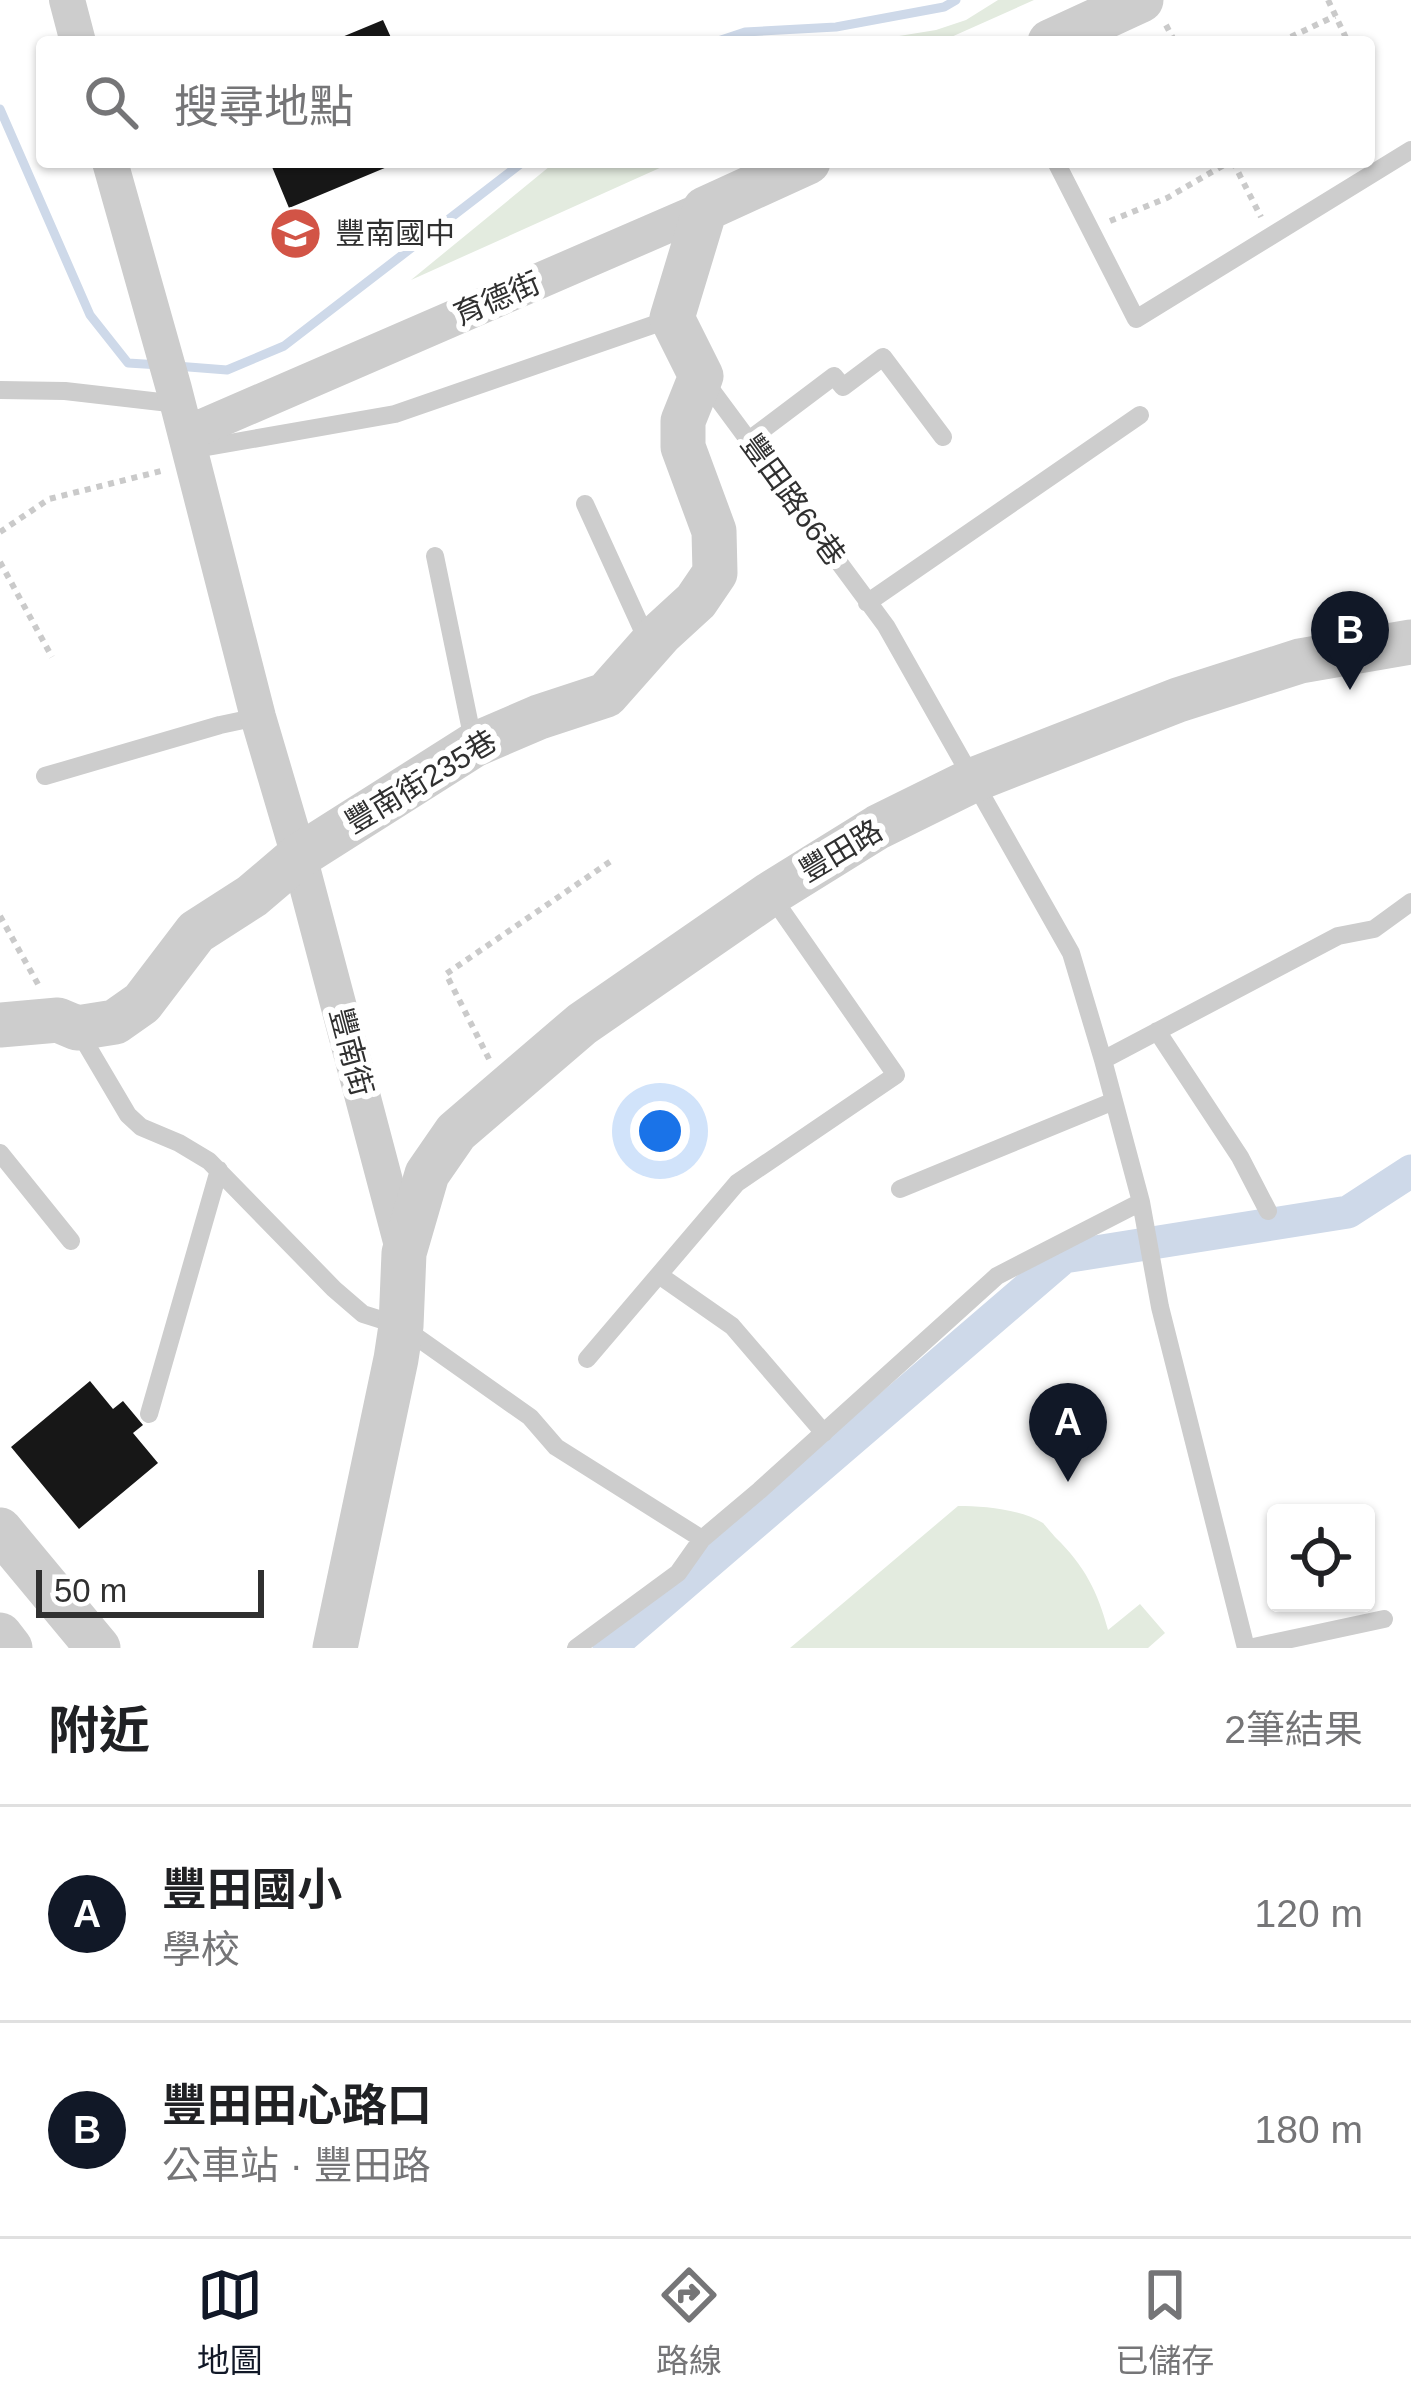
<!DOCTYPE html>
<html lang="zh-TW">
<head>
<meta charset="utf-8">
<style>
  :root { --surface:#fff; --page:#f6f6f6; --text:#202124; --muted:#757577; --line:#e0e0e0; --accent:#111827 }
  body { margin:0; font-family:Helvetica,"Noto Sans TC",sans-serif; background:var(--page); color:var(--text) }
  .controls { position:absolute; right:36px; bottom:36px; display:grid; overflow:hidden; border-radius:12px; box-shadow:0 3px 9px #0004 }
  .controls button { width:108px; height:108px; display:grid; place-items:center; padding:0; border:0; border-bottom:3px solid var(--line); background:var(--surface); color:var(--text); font:60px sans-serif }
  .scale { position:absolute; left:36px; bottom:30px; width:228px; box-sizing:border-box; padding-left:12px; border:6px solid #303030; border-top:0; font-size:33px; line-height:42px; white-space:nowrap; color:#303030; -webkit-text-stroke:9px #fff; paint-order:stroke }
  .you { position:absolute; left:660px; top:1131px; width:42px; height:42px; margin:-30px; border:9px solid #fff; border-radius:50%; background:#1a73e8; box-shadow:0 0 0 18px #1a73e833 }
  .badge { display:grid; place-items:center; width:78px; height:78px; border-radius:50%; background:var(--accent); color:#fff; font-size:39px; font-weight:700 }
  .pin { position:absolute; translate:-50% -99px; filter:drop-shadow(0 3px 6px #0008) }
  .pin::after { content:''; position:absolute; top:63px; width:42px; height:36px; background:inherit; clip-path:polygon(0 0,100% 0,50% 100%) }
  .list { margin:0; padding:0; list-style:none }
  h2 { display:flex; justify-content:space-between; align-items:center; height:156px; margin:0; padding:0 48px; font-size:51px }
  h2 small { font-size:39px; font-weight:400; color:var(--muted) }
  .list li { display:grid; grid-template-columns:78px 1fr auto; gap:36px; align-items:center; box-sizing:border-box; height:216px; padding:0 48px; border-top:3px solid var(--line) }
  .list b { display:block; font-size:45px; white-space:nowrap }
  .list p { margin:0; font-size:39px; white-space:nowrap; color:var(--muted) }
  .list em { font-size:39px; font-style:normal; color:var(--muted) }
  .icon { flex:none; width:66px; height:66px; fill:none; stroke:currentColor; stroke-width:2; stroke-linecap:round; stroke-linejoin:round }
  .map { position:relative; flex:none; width:1411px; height:1648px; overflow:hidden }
  .search { position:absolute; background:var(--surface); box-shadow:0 3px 9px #0004; left:36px; right:36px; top:36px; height:132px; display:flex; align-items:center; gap:30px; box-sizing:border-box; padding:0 42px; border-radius:12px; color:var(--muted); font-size:45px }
  .sheet { height:588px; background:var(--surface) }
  nav { display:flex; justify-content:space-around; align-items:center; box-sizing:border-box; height:168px; border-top:3px solid var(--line); background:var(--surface); font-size:33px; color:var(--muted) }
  nav a { display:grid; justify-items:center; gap:6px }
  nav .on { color:var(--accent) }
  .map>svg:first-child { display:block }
</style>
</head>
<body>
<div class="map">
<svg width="1411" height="1648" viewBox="0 0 1411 1648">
  <rect width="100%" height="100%" fill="#fff"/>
  <!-- green -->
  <path fill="#e3ebdf" d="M998 0H1034L940 42H862L936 30 966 20Z
    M555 162H673L411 280Z
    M958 1506C983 1506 1021 1509 1043 1523 1044 1524 1055 1537 1056 1538 1084 1565 1098 1592 1108 1630L1140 1604 1165 1633 1148 1648H790Z"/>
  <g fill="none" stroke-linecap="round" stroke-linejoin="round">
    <!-- stream -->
    <path stroke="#ced9e9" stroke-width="9" d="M715 42 745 32 836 27 944 7 956 0
      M0 109 90 315 128 363 160 365
      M176 366 227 370 284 346 523 162"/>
    <!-- canal -->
    <path stroke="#ced9e9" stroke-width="33" d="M609 1648 1064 1257 1348 1212 1411 1171"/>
  </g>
  <!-- building -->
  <path fill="#171717" d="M383 20 393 42H330Z
    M270 162H399L289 208Z
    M90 1381 113 1409 123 1401 143 1425 133 1433 158 1463 79 1529 11 1447Z"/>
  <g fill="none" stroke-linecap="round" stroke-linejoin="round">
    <!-- path -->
    <path stroke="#cacaca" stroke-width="6" stroke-dasharray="6 6" stroke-linecap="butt" d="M1328 0 1348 42
      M1166 25 1175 42
      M1280 42 1335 16
      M1233 162 1261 217
      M1110 221 1167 198 1229 162
      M0 532 49 499 161 471
      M0 562 52 657
      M0 916 39 986
      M489 1059 446 974 611 861"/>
    <!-- service -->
    <path stroke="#cdcdcd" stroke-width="18" d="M1056 162 1136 319 1411 150
      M704 380 886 626 1071 953 1103 1060 1141 1202 1160 1307 1246 1648
      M0 390 65 391 178 404
      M749 440 834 376 843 387 883 357 943 437
      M190 450 395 414 670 319
      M585 504 648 642
      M435 556 474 745
      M867 603 1140 415
      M45 776 220 725 258 717
      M1157 1031 1240 1157 1268 1211
      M79 1032 128 1115 141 1127 179 1143 209 1161 334 1289 363 1314 401 1326 530 1417 556 1447 702 1539
      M1103 1060 1338 936 1374 929 1411 902
      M0 1153 71 1241
      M900 1189 1114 1101
      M659 1275 732 1326 824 1433
      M587 1359 737 1183 896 1075 770 894
      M149 1414 219 1170
      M576 1648 678 1573 702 1539 760 1490 997 1276 1141 1202
      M1249 1648 1384 1619"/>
    <!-- minor -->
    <path stroke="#cdcdcd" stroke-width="36" d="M67 0 78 42
      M110 162 174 389 258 717 299 856 404 1253
      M186 434 705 209"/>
    <!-- tertiary -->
    <path stroke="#cdcdcd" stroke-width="45" d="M1050 42 1141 0
      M0 1025 58 1020 77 1028 115 1022 142 1003 196 932 252 896 299 856 474 745 539 717 606 695 660 634 696 601 715 573 714 531 683 447V421L701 376 672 318 705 209 808 162
      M0 1530 98 1648
      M0 1635 10 1648
      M335 1648 396 1359 401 1326 404 1253 427 1174 456 1132 582 1024 770 894 878 827 973 780 1178 700 1300 661 1411 642"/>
  </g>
  <!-- icons -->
  <defs>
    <symbol id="school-disc" viewBox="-11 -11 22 22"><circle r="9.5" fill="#d25446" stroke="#fff"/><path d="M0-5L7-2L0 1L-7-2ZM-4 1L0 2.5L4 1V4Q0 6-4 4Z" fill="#fff"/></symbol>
  </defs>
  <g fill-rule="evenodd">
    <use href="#school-disc" x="266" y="204" width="59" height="59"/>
  </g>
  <g text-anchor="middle" stroke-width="12" stroke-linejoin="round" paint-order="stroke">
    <!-- poi labels -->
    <g font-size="30" fill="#303030" stroke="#fff" text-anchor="start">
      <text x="335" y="244">豐南國中</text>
    </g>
    <!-- street labels -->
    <g font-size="30" fill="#303030" stroke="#fff">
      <text transform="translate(497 299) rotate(-23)" y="10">育德街</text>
      <text transform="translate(793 500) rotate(54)" y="10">豐田路66巷</text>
      <text transform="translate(421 782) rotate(-31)" y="10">豐南街235巷</text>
      <text transform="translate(841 851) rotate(-31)" y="10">豐田路</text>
      <text transform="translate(351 1052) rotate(75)" y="10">豐南街</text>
    </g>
  </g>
</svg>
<div class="controls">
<button><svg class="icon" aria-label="locate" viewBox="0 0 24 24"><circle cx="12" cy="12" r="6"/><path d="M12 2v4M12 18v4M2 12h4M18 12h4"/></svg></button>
</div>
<div class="scale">50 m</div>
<div class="you"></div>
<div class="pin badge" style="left:1068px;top:1482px">A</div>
<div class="pin badge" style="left:1350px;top:690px">B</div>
<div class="search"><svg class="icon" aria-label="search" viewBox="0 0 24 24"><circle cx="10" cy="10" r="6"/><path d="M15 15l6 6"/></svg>搜尋地點</div>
</div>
<section class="sheet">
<h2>附近<small>2筆結果</small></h2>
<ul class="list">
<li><span class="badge">A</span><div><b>豐田國小</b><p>學校</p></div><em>120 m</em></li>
<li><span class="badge">B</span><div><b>豐田田心路口</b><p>公車站 · 豐田路</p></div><em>180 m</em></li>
</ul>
</section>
<nav>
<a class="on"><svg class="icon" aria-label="map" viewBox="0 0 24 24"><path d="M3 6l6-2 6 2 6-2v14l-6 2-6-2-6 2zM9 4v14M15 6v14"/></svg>地圖</a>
<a><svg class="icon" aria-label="directions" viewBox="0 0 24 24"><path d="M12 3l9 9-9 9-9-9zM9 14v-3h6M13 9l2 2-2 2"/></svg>路線</a>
<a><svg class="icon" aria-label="saved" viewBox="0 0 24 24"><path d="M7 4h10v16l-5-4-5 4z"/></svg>已儲存</a>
</nav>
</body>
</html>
